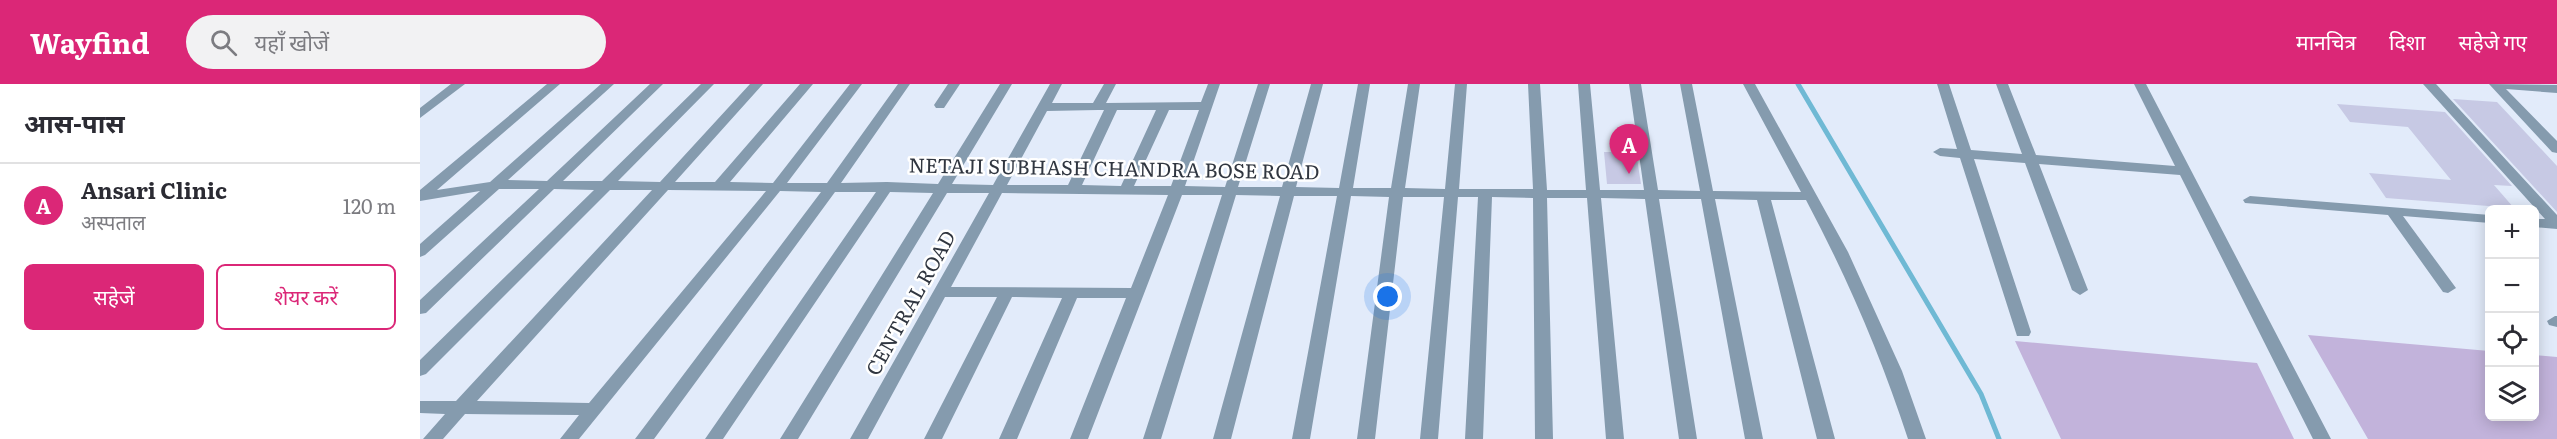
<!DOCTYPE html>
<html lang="hi">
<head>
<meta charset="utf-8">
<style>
  :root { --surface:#fff; --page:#f2f2f3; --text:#2b2b33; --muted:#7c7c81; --line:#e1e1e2; --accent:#db2777 }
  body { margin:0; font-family:Literata,"Noto Sans Devanagari",serif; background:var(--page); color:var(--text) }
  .controls { position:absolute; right:18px; bottom:18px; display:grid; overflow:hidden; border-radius:9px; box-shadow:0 3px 15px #0003 }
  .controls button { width:54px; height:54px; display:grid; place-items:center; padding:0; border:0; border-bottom:2px solid var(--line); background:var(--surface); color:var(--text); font:30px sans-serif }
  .you { position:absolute; left:968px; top:213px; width:21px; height:21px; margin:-15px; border:4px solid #fff; border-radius:50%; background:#1a73e8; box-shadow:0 0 0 9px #1a73e833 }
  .badge { display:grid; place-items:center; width:39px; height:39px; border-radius:50%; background:var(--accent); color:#fff; font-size:20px; font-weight:700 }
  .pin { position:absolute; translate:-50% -50px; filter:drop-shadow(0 2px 3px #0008) }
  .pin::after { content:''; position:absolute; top:32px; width:21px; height:18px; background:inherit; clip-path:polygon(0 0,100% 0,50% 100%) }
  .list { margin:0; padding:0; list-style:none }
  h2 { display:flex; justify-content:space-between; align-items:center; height:78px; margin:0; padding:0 24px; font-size:26px }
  h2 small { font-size:20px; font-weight:400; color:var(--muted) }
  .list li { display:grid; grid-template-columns:39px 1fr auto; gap:18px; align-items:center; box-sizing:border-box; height:84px; padding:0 24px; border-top:2px solid var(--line) }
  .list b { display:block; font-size:22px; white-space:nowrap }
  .list p { margin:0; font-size:20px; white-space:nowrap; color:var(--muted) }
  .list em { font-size:20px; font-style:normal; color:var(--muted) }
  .actions { display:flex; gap:12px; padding:18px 24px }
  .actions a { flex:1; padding:14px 0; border:2px solid var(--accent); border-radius:9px; text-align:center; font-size:21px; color:var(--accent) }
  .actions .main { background:var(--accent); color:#fff }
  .icon { flex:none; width:33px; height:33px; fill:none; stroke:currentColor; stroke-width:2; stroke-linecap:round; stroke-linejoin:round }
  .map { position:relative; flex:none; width:2137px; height:355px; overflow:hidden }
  header { display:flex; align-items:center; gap:36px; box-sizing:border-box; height:84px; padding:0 30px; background:var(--accent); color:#fff }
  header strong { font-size:28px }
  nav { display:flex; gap:33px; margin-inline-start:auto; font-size:21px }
  .search { width:420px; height:54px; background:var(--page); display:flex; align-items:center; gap:15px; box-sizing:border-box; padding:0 21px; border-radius:33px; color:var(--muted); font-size:22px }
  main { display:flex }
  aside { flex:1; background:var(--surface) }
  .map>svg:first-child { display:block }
</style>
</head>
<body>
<header>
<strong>Wayfind</strong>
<div class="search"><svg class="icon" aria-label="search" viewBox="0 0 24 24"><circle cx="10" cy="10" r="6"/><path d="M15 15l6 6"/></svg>यहाँ खोजें</div>
<nav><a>मानचित्र</a><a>दिशा</a><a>सहेजे गए</a></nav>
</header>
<main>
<aside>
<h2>आस-पास<small></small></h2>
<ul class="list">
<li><span class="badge">A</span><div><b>Ansari Clinic</b><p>अस्पताल</p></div><em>120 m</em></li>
</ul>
<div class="actions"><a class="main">सहेजें</a><a>शेयर करें</a></div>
</aside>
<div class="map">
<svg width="2137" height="355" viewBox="0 0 2137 355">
  <rect width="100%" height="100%" fill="#e2ebfa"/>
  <!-- green -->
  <path fill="#c2b3db" d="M1888 251 2069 267 2070 332H2114L2115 271 2137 273V355H1948Z
    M1595 257 1837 279 1874 355H1641Z"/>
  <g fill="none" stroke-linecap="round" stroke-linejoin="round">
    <!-- stream -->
    <path stroke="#6fb9d4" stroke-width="5" d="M1378 0 1561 310 1579 355"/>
  </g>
  <!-- building -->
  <path fill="#c7c9e4" d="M2033 15 2077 18 2137 82V128Z
    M1917 20 2025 28 2092 102 2074 101 2094 124 1966 114 1949 89 2031 96 1988 43 1930 38Z
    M1184 68H1216L1221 100H1187Z"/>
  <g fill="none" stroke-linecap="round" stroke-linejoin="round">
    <!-- minor -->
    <path fill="#859bae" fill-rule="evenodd" d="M31 0H45L0 34V24Z
      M127 0H140L17 106 70 98 181 0H194L88 96 127 97 230 0H243L143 97H182L281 0H294L198 97 240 98 330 0H343L255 98H295L380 0H393L310 98 353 99 430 0H442L367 99H407L478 0H490L421 99 467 98 518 100 580 0H592L532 100 573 101 630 0H642L632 19H673L684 0H696L686 19 781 18 788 0H800L765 102 805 103 838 0H850L818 103H862L891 0H903L876 103 919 104 938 0H950L933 104H971L988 0H1000L985 104 1025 105 1035 0H1047L1039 105H1113L1108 0H1120L1127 106H1166L1158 0H1170L1180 106H1224L1209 0H1221L1238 106 1280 107 1260 0H1272L1293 107 1381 108 1323 0H1335L1428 168 1482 287 1506 355H1488C1461 272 1427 193 1386 116H1351L1415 355H1397L1337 116 1295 115 1343 355H1325L1281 115H1239L1277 355H1259L1225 115 1181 114 1204 355H1186L1167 114H1127L1133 355H1115L1113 114 1072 113 1063 355H1045L1058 113H1038L1018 355H1000L1024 113H983L955 355H937L969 113 931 112 890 355H872L917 112H874L811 355H793L860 112 816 111 741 355H723L802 111H762L668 355H650L706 214H657L597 355H579L642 214 592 213 522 355H504L577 213H525L448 355H430L569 109H527L378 355H360L513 109 470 108 303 355H285L456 108H415L234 355H215L401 108 360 107 159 355H140L159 331 45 330 23 355H3L25 330 0 329V317H36L232 106H190L6 290 0 292V276L174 106 134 105 6 229 0 230V216L119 105H79L5 171 0 173V160L60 107 0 117V106ZM678 26H684L648 101H587L627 27ZM697 26H736L701 102 662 101ZM749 26H779L751 102H714ZM248 106 346 107 169 319 57 317ZM582 109 748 111 711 204 531 203Z
      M528 0H540L524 24H516L514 21Z
      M1517 0H1529L1551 66 1602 70 1576 0H1588L1616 71 1755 82 1714 0H1726L1911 355H1893L1760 91 1619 80 1668 206 1660 211 1652 206 1605 79 1554 75 1611 248 1609 252H1597L1540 74 1520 72 1513 68 1520 64 1537 65Z
      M2003 0H2016L2137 131V145L2114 143V135H2125Z
      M2069 0 2137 1V9L2086 5 2137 57V69L2132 68Z
      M1830 112 2070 131V139L1983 132 2036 204 2028 209 2023 208 1968 131 1825 119 1823 116Z
      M2135 232H2137V243L2129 241 2127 237Z"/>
  </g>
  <g text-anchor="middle" stroke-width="5" stroke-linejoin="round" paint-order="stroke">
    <!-- street labels -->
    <g font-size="20" fill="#303640" stroke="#fff">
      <text transform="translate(694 85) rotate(1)" y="7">NETAJI SUBHASH CHANDRA BOSE ROAD</text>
      <text transform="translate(491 219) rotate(-61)" y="7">CENTRAL ROAD</text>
    </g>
  </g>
</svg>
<div class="controls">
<button>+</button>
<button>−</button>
<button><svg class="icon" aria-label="locate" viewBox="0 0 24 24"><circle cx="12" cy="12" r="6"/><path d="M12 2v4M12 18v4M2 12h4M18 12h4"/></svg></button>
<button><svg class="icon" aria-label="layers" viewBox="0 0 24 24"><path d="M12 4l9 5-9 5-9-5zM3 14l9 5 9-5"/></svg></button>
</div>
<div class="you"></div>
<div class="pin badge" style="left:1209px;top:90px">A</div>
</div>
</main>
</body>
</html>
